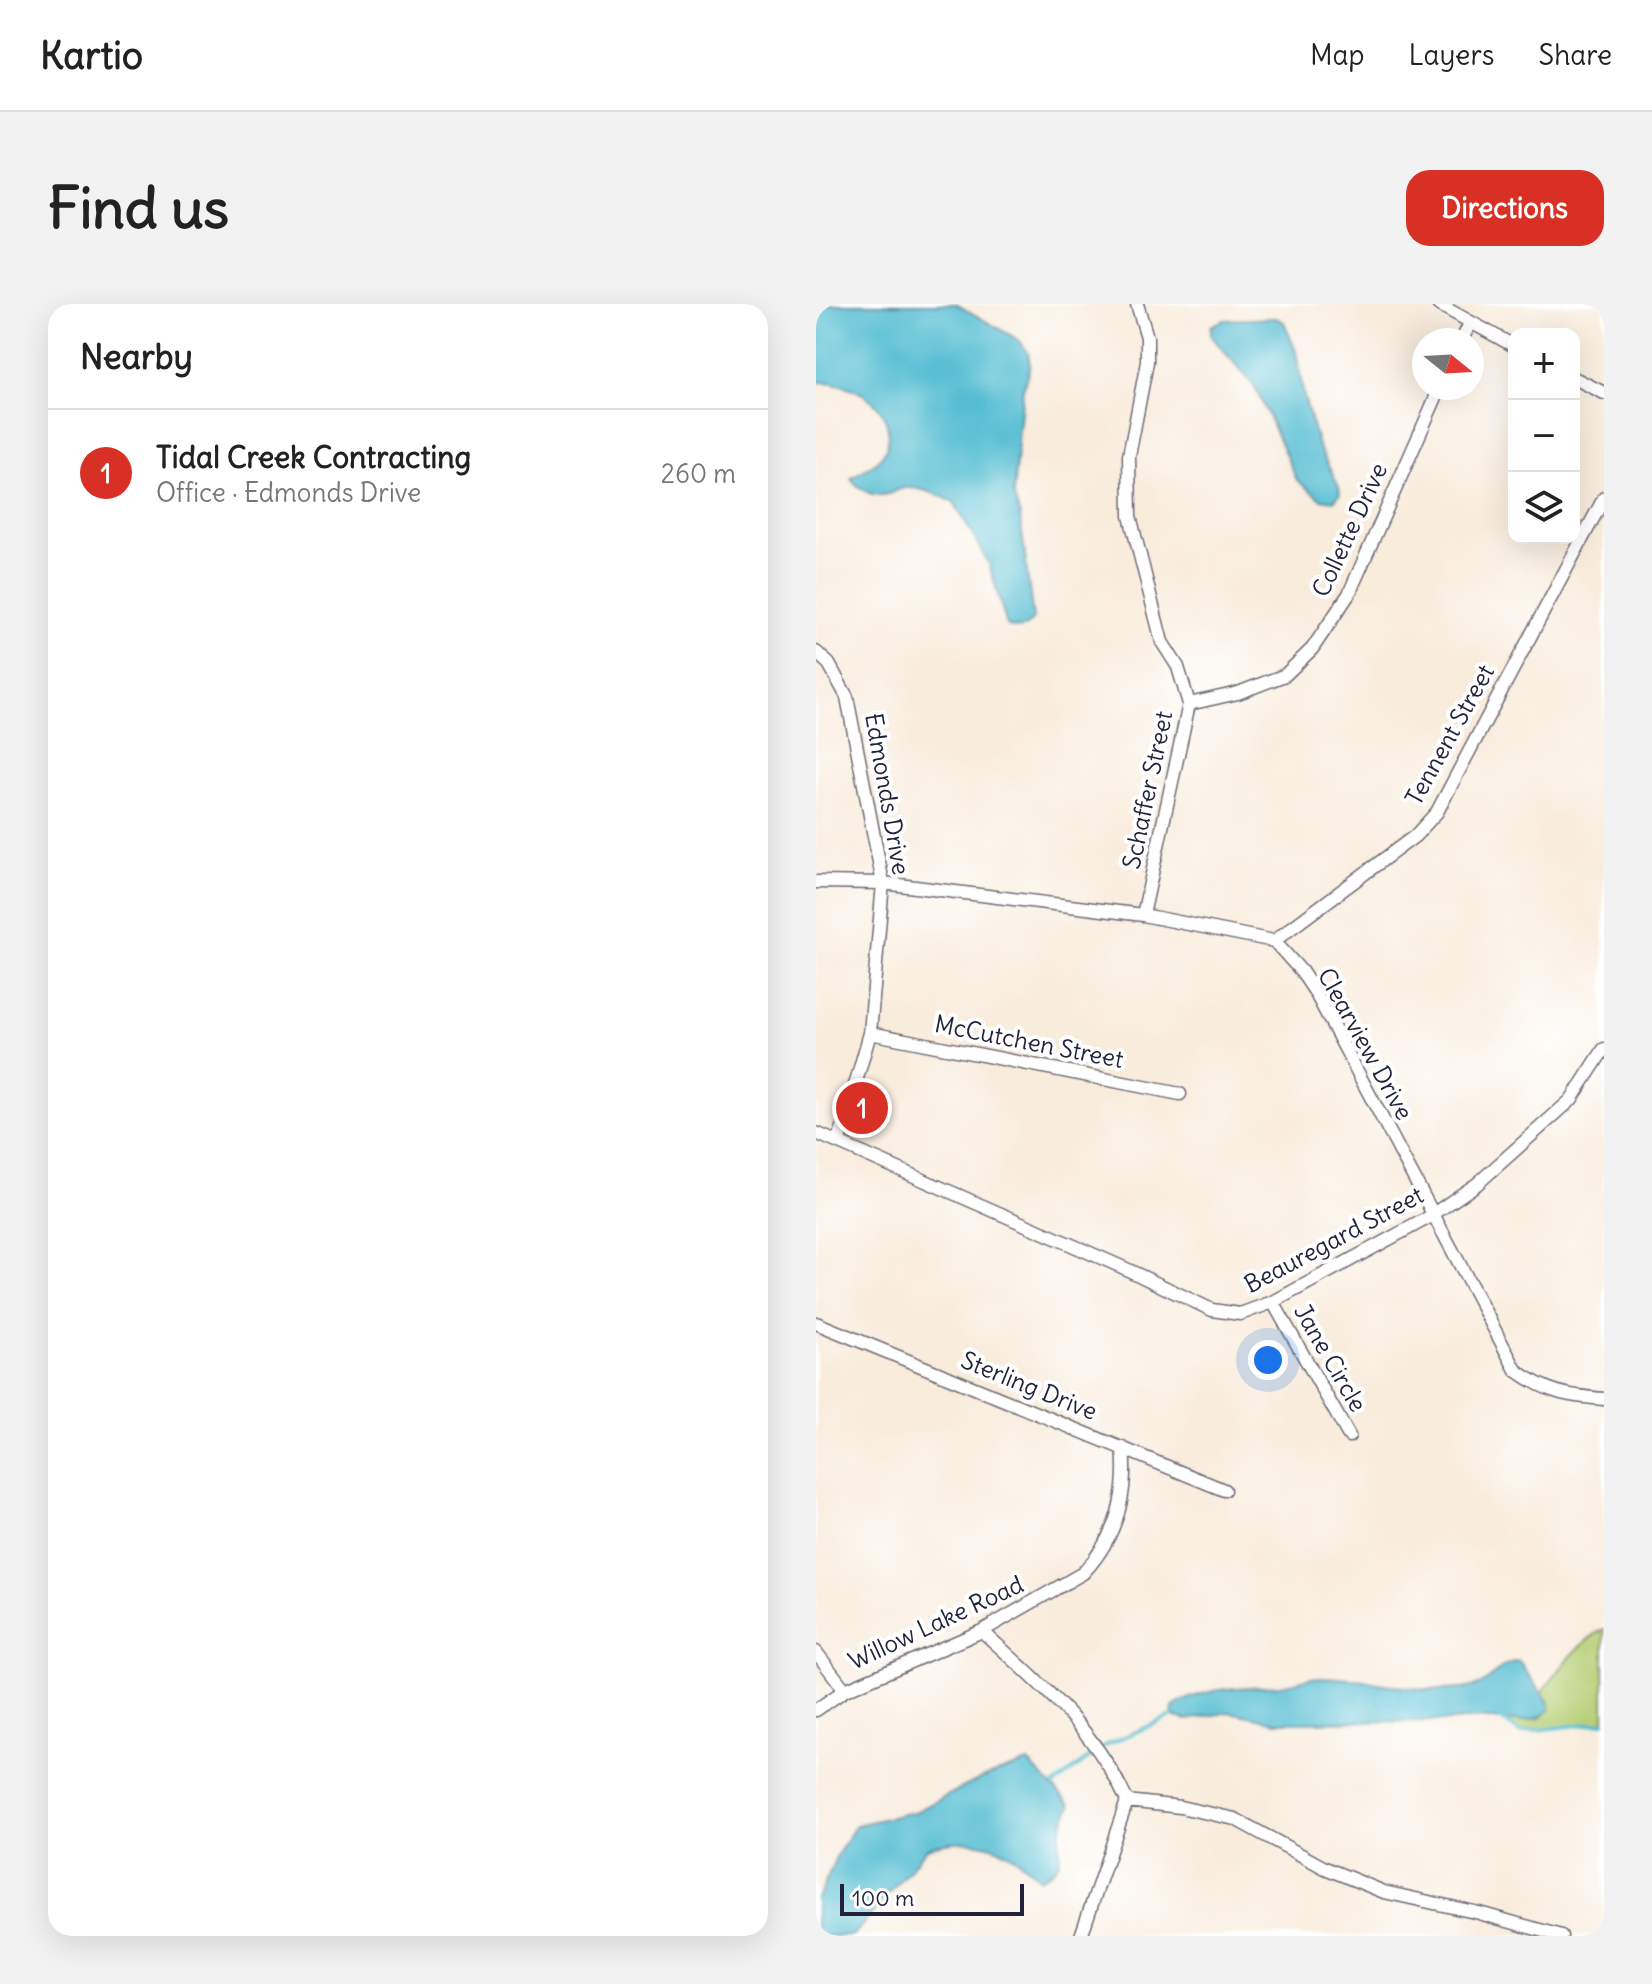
<!DOCTYPE html>
<html lang="en">
<head>
<meta charset="utf-8">
<style>
  :root { --surface:#fff; --page:#f2f2f2; --text:#222; --muted:#767676; --line:#e0e0e0; --accent:#d93025 }
  body { margin:0; font-family:Delius,sans-serif; background:var(--page); color:var(--text) }
  .controls { position:absolute; right:24px; top:24px; display:grid; overflow:hidden; border-radius:16px; box-shadow:0 8px 32px #0002 }
  .controls button { width:72px; height:72px; display:grid; place-items:center; padding:0; border:0; border-bottom:2px solid var(--line); background:var(--surface); color:var(--text); font:40px sans-serif }
  .compass { position:absolute; left:596px; top:24px; width:72px; height:72px; border-radius:50%; background:var(--surface); box-shadow:0 8px 32px #0002; rotate:108deg }
  .scale { position:absolute; left:24px; bottom:20px; width:184px; box-sizing:border-box; padding-left:8px; border:4px solid #22223b; border-top:0; font-size:22px; line-height:28px; white-space:nowrap; color:#22223b; -webkit-text-stroke:6px #fff; paint-order:stroke }
  .you { position:absolute; left:452px; top:1056px; width:28px; height:28px; margin:-20px; border:6px solid #fff; border-radius:50%; background:#1a73e8; box-shadow:0 0 0 12px #1a73e833 }
  .badge { display:grid; place-items:center; width:52px; height:52px; border-radius:50%; background:var(--accent); color:#fff; font-size:26px; font-weight:700 }
  .pin { position:absolute; translate:-50% -50%; border:4px solid #fff; box-shadow:0 2px 8px #0006 }
  .list { margin:0; padding:0; list-style:none }
  h2 { display:flex; justify-content:space-between; align-items:center; height:104px; margin:0; padding:0 32px; font-size:34px }
  h2 small { font-size:26px; font-weight:400; color:var(--muted) }
  .list li { display:grid; grid-template-columns:52px 1fr auto; gap:24px; align-items:center; box-sizing:border-box; height:128px; padding:0 32px; border-top:2px solid var(--line) }
  .list b { display:block; font-size:30px; white-space:nowrap }
  .list p { margin:0; font-size:26px; white-space:nowrap; color:var(--muted) }
  .list em { font-size:26px; font-style:normal; color:var(--muted) }
  .icon { flex:none; width:44px; height:44px; fill:none; stroke:currentColor; stroke-width:2; stroke-linecap:round; stroke-linejoin:round }
  .map { position:relative; flex:none; width:788px; height:1632px; overflow:hidden; border-radius:24px }
  header { display:flex; align-items:center; gap:48px; box-sizing:border-box; height:112px; padding:0 40px; background:var(--surface); border-bottom:2px solid var(--line) }
  header strong { font-size:38px }
  nav { display:flex; gap:44px; margin-inline-start:auto; font-size:28px }
  .intro { display:flex; align-items:center; justify-content:space-between; box-sizing:border-box; height:192px; padding:0 48px }
  h1 { margin:0; font-size:56px }
  .button { padding:20px 36px; border-radius:24px; background:var(--accent); color:#fff; font-size:28px; font-weight:700 }
  main { display:flex; gap:48px; padding:0 48px }
  aside { flex:1; background:var(--surface); border-radius:24px; box-shadow:0 8px 32px #0002 }
  .map>svg:first-child { display:block }
</style>
</head>
<body>
<header>
<strong>Kartio</strong>
<nav><a>Map</a><a>Layers</a><a>Share</a></nav>
</header>
<div class="intro"><h1>Find us</h1><a class="button">Directions</a></div>
<main>
<aside>
<h2>Nearby<small></small></h2>
<ul class="list">
<li><span class="badge">1</span><div><b>Tidal Creek Contracting</b><p>Office · Edmonds Drive</p></div><em>260 m</em></li>
</ul>
</aside>
<div class="map">
<svg width="788" height="1632" viewBox="0 0 788 1632">
  <rect width="100%" height="100%" fill="#fff"/>
  <filter id="ink" filterUnits="userSpaceOnUse"><feTurbulence type="fractalNoise" baseFrequency=".0125" numOctaves="2"/><feDisplacementMap in="SourceGraphic" scale="16" xChannelSelector="R" yChannelSelector="G"/><feConvolveMatrix kernelMatrix="1 2 1 2 8 2 1 2 1" color-interpolation-filters="sRGB"/></filter>
  <filter id="wash" filterUnits="userSpaceOnUse"><feTurbulence type="fractalNoise" baseFrequency=".006" numOctaves="4" result="noise"/><feDisplacementMap in="SourceGraphic" scale="32" xChannelSelector="R" yChannelSelector="G"/><feGaussianBlur stdDeviation="1.8" result="paint"/><feColorMatrix in="noise" values="0 0 0 0 0 0 0 0 0 0 0 0 0 0 0 0 0 1.4 0 .05"/><feComposite in="paint" operator="in"/></filter>
  <g filter="url(#wash)">
    <rect width="100%" height="100%" fill="#f8ecdb"/>
    <!-- green -->
    <path fill="#b5cd72" stroke="#6c7856" stroke-width="2" d="M788 1325V1418L704 1428 684 1414 695 1417 725 1414 732 1397 726 1390 728 1386C745 1364 762 1339 788 1325Z"/>
    <!-- water -->
    <path fill="#55bdd2" stroke="#3c7086" stroke-width="2" d="M0 0H140L203 36 212 48 214 61 207 86 197 190 204 212 217 315C209 325 203 327 191 322L173 260 138 198C124 192 106 183 90 184 83 184 78 189 72 190 57 194 43 186 35 174 43 168 55 163 62 156 70 149 73 138 72 127 69 94 30 77 0 78Z
      M460 14 468 18 480 47 488 93 502 142 523 183 524 190 518 197 505 195 481 176 439 83 395 32V22L408 16Z
      M703 1357 732 1397 734 1406C710 1428 671 1408 642 1417L460 1418 414 1408 371 1416 356 1412 357 1403C387 1382 429 1384 464 1381 478 1379 491 1373 506 1373 554 1373 602 1392 651 1384 681 1379 676 1361 703 1357Z
      M212 1458 255 1501C252 1509 247 1517 245 1526 239 1553 256 1555 224 1575 215 1567 206 1557 195 1551 170 1535 137 1534 111 1544L37 1632H0V1594L5 1588 20 1553 40 1521 101 1507 166 1474Z"/>
    <g fill="none" stroke-linecap="round" stroke-linejoin="round">
      <!-- stream -->
      <path stroke="#55bdd2" stroke-width="4" d="M684 1414 704 1428 788 1418
        M238 1481 288 1442 356 1412"/>
    </g>
  </g>
  <g filter="url(#ink)">
    <g fill="none" stroke-linecap="round" stroke-linejoin="round">
      <defs>
        <path id="street" d="M321 0 331 33V58L313 152 314 212 346 338 362 363 373 400 327 611
          M622 0 698 42
          M646 36 654 19
          M758 74 788 89
          M0 348 13 360 31 393 67 579 54 729 23 837
          M373 400 422 389 469 371 496 345 533 290 624 84
          M0 578 67 579 327 611 458 637 485 667 499 688 700 1066C731 1089 751 1092 788 1095
          M458 637 599 532 621 508 788 194
          M54 729 364 790
          M0 829 306 963 396 1006 424 1010 457 998 610 915 661 880 755 796 788 745
          M457 998 533 1132
          M0 1019 408 1186
          M166 1327C222 1378 280 1426 311 1497
          M0 1348 29 1386
          M0 1406 29 1386 166 1327 267 1269C300 1234 312 1192 307 1144
          M311 1497 364 1503 419 1515 509 1564 568 1588 663 1609 745 1632
          M265 1632 311 1497
          M781 1632 788 1625"/>
      </defs>
      <!-- street casing -->
      <use href="#street" stroke="#6d6973" stroke-width="15"/>
      <!-- street -->
      <use href="#street" stroke="#fff" stroke-width="12"/>
    </g>
  </g>
  <g text-anchor="middle" stroke-width="8" stroke-linejoin="round" paint-order="stroke">
    <!-- street labels -->
    <g font-size="24" fill="#22223b" stroke="#fff">
      <text transform="translate(534 226) rotate(-65)" y="8">Collette Drive</text>
      <text transform="translate(634 431) rotate(-61)" y="8">Tennent Street</text>
      <text transform="translate(332 486) rotate(-78)" y="8">Schaffer Street</text>
      <text transform="translate(71 490) rotate(80)" y="8">Edmonds Drive</text>
      <text transform="translate(213 738) rotate(11)" y="8">McCutchen Street</text>
      <text transform="translate(549 740) rotate(61)" y="8">Clearview Drive</text>
      <text transform="translate(518 936) rotate(-28)" y="8">Beauregard Street</text>
      <text transform="translate(514 1054) rotate(60)" y="8">Jane Circle</text>
      <text transform="translate(213 1082) rotate(22)" y="8">Sterling Drive</text>
      <text transform="translate(120 1319) rotate(-25)" y="8">Willow Lake Road</text>
    </g>
  </g>
</svg>
<div class="controls">
<button>+</button>
<button>−</button>
<button><svg class="icon" aria-label="layers" viewBox="0 0 24 24"><path d="M12 4l9 5-9 5-9-5zM3 14l9 5 9-5"/></svg></button>
</div>
<svg class="compass" viewBox="-18 -18 36 36"><path d="M0-13l5 13h-10z" fill="#e53935"/><path d="M0 13l5-13h-10z" fill="#767676"/></svg>
<div class="scale">100 m</div>
<div class="you"></div>
<div class="pin badge" style="left:46px;top:804px">1</div>
</div>
</main>
</body>
</html>
